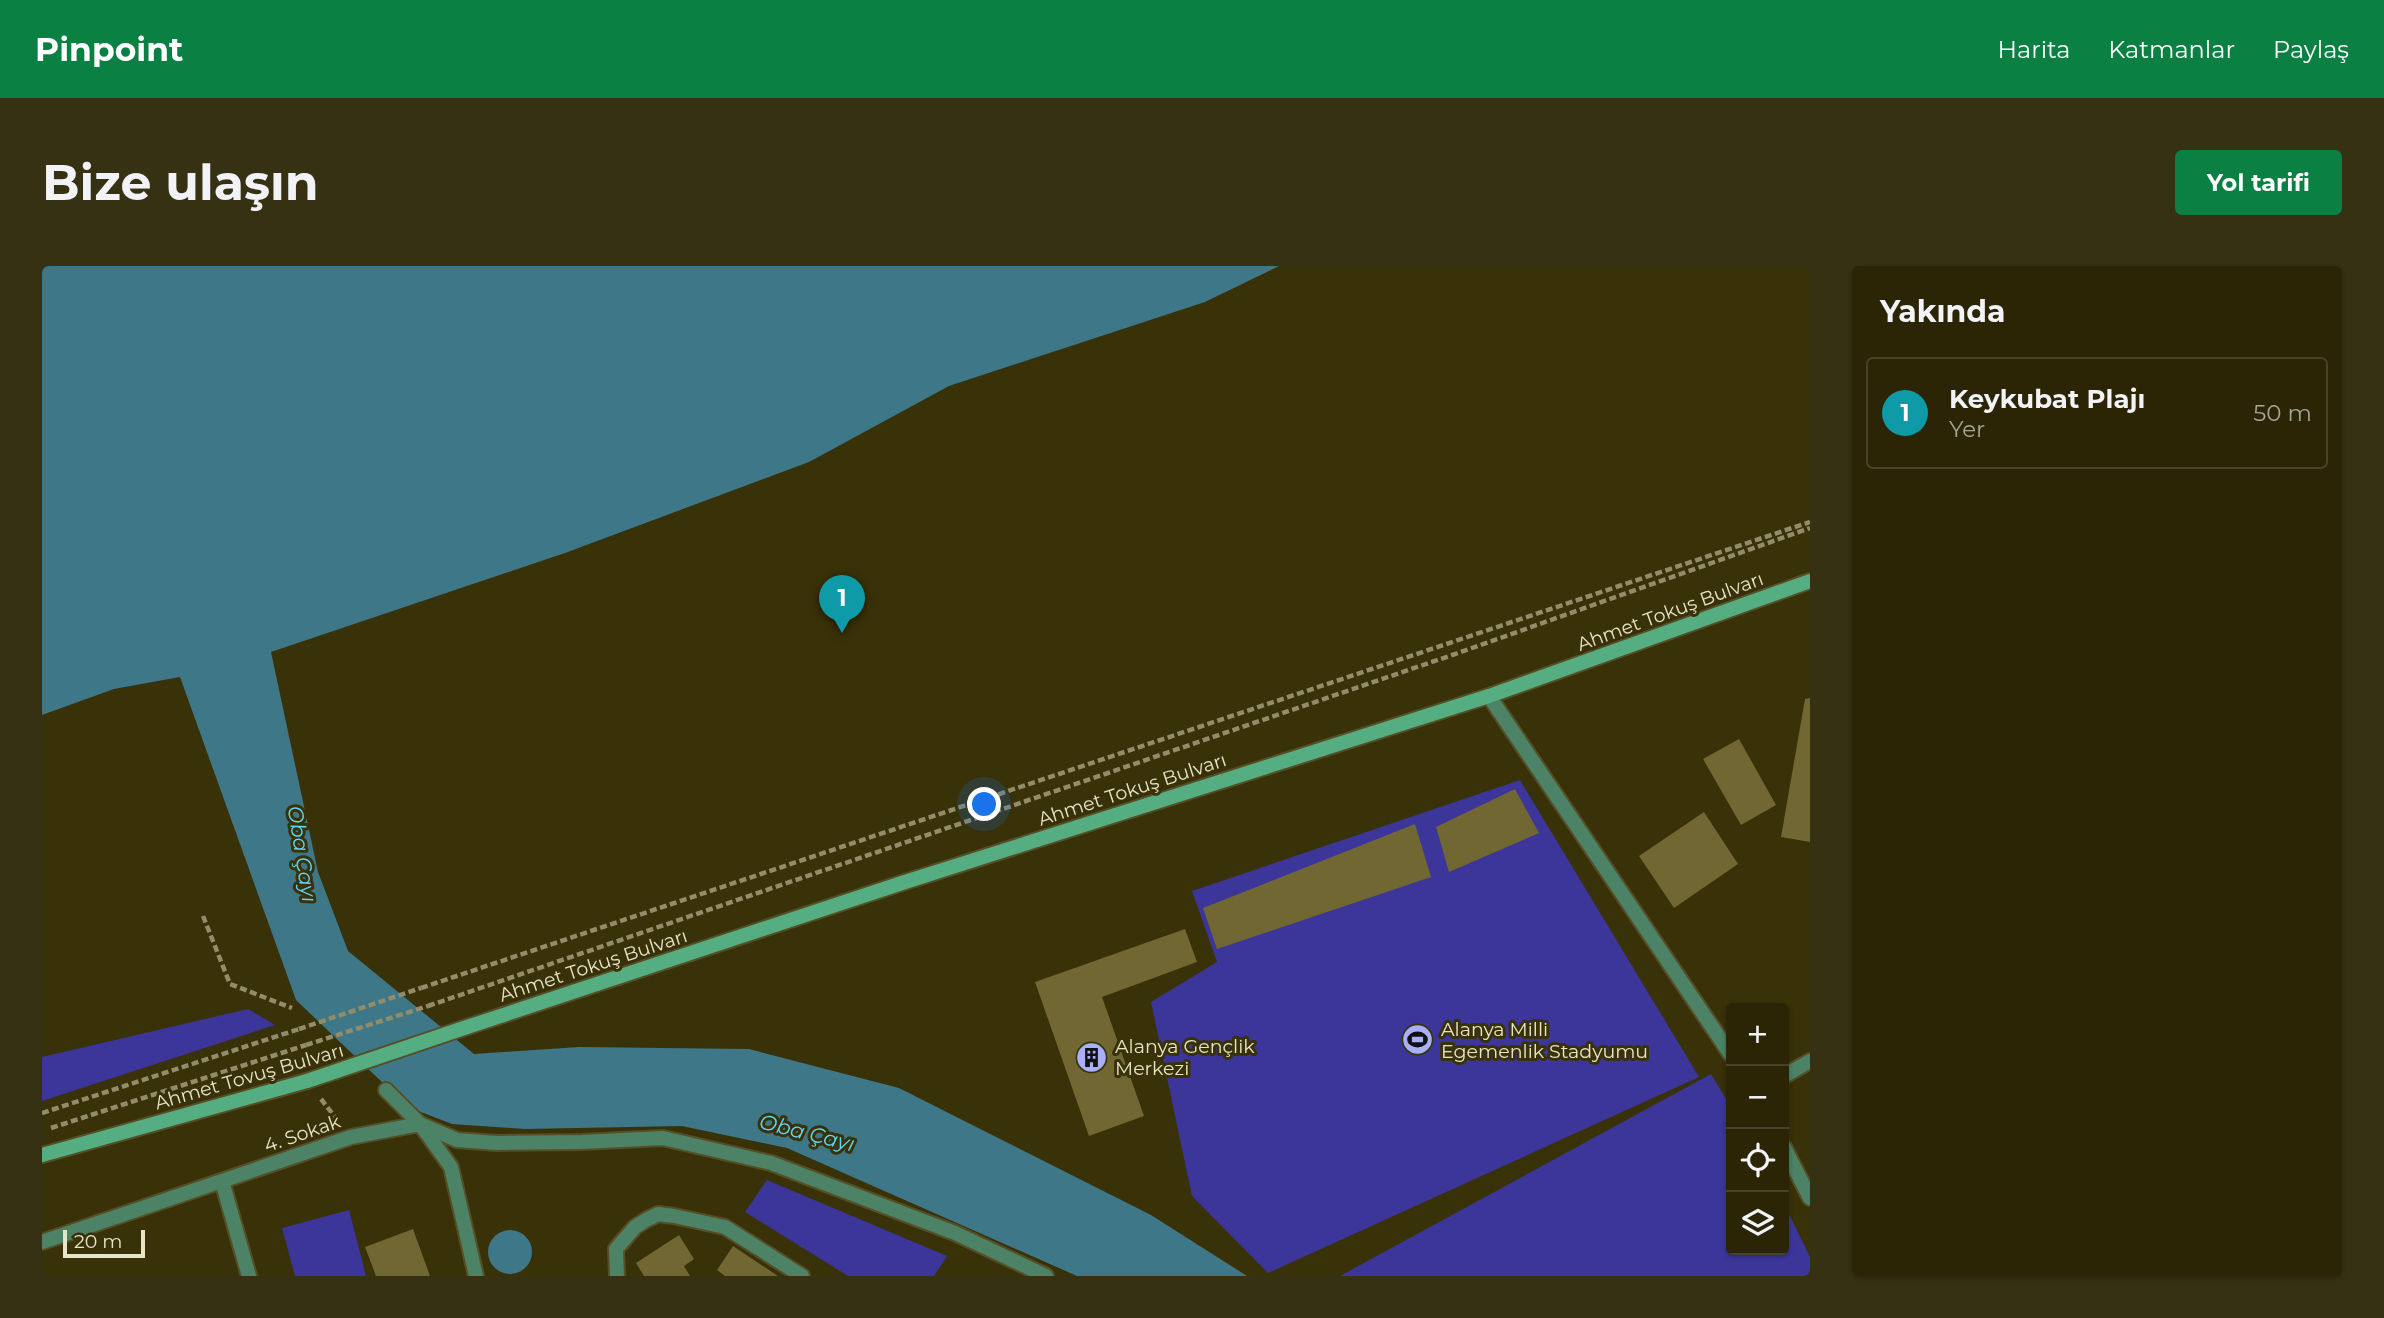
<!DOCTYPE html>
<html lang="tr">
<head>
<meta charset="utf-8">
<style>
  :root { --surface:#2b2506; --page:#373114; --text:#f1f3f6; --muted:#a6a59b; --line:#474228; --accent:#0b8043 }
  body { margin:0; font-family:Montserrat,sans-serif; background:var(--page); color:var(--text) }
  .controls { position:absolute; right:21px; bottom:21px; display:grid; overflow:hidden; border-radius:7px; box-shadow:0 2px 5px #0004 }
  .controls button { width:63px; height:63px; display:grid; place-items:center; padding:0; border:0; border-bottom:2px solid var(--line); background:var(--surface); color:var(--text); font:35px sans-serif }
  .scale { position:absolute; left:21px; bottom:18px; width:82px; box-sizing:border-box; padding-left:7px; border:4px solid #e8e4c8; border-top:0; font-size:19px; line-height:24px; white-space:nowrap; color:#e8e4c8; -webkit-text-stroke:5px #393108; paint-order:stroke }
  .you { position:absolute; left:943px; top:539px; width:24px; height:24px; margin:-18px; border:5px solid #fff; border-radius:50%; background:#1a73e8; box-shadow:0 0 0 10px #1a73e833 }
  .badge { display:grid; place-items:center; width:46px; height:46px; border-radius:50%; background:var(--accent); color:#fff; font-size:23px; font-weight:700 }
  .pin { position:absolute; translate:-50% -58px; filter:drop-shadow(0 2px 4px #0008) }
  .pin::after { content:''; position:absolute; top:37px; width:24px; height:21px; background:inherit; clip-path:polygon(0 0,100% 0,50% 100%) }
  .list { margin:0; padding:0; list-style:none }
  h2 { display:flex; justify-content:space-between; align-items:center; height:91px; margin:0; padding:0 28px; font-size:30px }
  h2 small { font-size:23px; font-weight:400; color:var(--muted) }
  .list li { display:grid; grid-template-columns:46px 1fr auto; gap:21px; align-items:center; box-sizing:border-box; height:112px; margin:0 14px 14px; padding:0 14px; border:2px solid var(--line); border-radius:7px }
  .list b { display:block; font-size:26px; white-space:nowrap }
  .list p { margin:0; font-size:23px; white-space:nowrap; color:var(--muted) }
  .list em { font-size:23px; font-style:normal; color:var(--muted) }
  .icon { flex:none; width:38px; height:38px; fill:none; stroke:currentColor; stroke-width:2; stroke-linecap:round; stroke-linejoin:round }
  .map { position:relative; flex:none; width:1768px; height:1010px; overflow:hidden; border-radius:7px }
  header { display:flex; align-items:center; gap:42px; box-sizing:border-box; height:98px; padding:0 35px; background:var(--accent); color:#fff }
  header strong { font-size:33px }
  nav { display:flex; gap:38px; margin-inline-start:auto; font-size:24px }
  .intro { display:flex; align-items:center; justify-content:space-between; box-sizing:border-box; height:168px; padding:0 42px }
  h1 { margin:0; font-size:49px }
  .button { padding:18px 32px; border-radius:7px; background:var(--accent); color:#fff; font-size:24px; font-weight:700 }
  main { display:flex; gap:42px; padding:0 42px }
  aside { flex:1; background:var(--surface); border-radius:7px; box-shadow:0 2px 5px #0004 }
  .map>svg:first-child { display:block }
</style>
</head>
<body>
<header>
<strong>Pinpoint</strong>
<nav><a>Harita</a><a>Katmanlar</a><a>Paylaş</a></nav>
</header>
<div class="intro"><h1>Bize ulaşın</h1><a class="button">Yol tarifi</a></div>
<main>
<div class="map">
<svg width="1768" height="1010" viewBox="0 0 1768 1010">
  <rect width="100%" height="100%" fill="#393108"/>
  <!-- green -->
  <path fill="#3c369b" d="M1478 514 1657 811 1226 1007 1150 930 1109 736 1175 696 1150 625Z
    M206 743 233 759 0 835V791Z
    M1669 808 1689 841V984H1742V938L1768 991V1010H1298Z
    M725 914 905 990 892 1010H806L703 946Z
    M307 944 324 1010H253L240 962Z"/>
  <!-- water -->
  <path fill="#3e7788" d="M0 0H1237L1163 36 907 120 767 196 523 287 229 386 276 606 306 685 432 788 537 781 707 783 857 822 1109 949 1205 1010H1035L745 882 640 860 483 863 410 858 366 841 254 734 138 411 72 423 0 449Z
    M446 986a22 22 0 1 1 44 0a22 22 0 1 1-44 0Z"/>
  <!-- building -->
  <path fill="#706733" d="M1768 432V576L1739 571 1763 433Z
    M1697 473 1734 539 1699 559 1661 493Z
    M1473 523 1497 567 1407 606 1394 561Z
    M1662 546 1696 598 1632 642 1597 590Z
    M1373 558 1389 611 1175 683 1161 642Z
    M1143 663 1155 696 1060 731 1102 850 1047 870 993 716Z
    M371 963 388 1010H334L323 981Z
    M637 969 652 993 642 1000 648 1010H602L594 997Z
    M691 980 736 1010H683L675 1004Z"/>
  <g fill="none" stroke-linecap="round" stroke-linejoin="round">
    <defs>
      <path id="service" d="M344 824 378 858 415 874 455 877 539 876 621 872 729 897 913 967 1004 1010"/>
      <path id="pedestrian" d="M575 1010 574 983 593 961 604 954 616 948 632 950 683 961 760 1010"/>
      <path id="minor" d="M1447 430 1689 789
        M1742 810 1768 795
        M1742 881 1768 932
        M180 915 207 1010
        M0 976 309 871 378 858 409 901 434 1010"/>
      <path id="secondary" d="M422 762 863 616 1447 430 1768 315
        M0 889 265 815"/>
    </defs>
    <!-- service casing -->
    <use href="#service" stroke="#554e27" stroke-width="18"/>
    <!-- pedestrian casing -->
    <use href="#pedestrian" stroke="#554e27" stroke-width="18"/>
    <!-- minor casing -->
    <use href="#minor" stroke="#554e27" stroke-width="18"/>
    <!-- secondary casing -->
    <use href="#secondary" stroke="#554e27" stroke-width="18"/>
    <!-- path -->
    <path stroke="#928c6a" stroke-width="4.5" stroke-dasharray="7 3.5" stroke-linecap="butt" d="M161 650 188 718 250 742
      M379 722 1768 256
      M386 740 1416 387 1768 262
      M279 833 297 856
      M0 847 257 763
      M9 862 264 779"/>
    <!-- service -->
    <use href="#service" stroke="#4c8265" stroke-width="14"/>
    <!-- pedestrian -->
    <use href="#pedestrian" stroke="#4c8265" stroke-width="14"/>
    <!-- minor -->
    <use href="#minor" stroke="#4c8265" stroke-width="14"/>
    <!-- secondary -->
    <use href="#secondary" stroke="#55ae81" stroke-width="14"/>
    <defs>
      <path id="secondary-bridge" d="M265 815 422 762"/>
    </defs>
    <!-- secondary-bridge casing -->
    <use href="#secondary-bridge" stroke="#554e27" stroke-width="18" stroke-linecap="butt"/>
    <!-- path-bridge -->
    <path stroke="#928c6a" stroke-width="4.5" stroke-dasharray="7 3.5" stroke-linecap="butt" d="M257 763 379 722
      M264 779 386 740"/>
    <!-- secondary-bridge -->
    <use href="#secondary-bridge" stroke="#55ae81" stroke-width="14"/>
  </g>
  <!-- icons -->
  <defs>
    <symbol id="stadium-disc" viewBox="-11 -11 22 22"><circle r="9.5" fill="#a8b0fc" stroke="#393108"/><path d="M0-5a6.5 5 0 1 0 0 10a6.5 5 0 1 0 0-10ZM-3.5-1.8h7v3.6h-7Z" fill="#111"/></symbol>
    <symbol id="building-disc" viewBox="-11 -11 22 22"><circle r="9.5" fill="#a8b0fc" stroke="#393108"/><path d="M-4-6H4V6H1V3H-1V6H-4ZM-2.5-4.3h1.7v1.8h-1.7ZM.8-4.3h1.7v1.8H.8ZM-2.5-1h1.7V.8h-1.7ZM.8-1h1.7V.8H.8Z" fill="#111"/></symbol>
  </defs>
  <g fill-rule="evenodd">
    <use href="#stadium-disc" x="1358" y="756" width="35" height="35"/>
    <use href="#building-disc" x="1032" y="774" width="35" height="35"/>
  </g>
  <g text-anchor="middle" stroke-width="6" stroke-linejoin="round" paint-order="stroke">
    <!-- street labels -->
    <g font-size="19" fill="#e8e4c8" stroke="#393108">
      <text transform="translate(1628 345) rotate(-20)" y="7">Ahmet Tokuş Bulvarı</text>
      <text transform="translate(1090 523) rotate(-18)" y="7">Ahmet Tokuş Bulvarı</text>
      <text transform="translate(551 699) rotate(-18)" y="7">Ahmet Tokuş Bulvarı</text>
      <text transform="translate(207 810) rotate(-16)" y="7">Ahmet Tovuş Bulvarı</text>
      <text transform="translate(260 867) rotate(-19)" y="7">4. Sokak</text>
    </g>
    <!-- poi labels -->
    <g font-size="19" fill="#e8e4c8" stroke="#393108" text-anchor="start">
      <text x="1399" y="770">Alanya Milli<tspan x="1399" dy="22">Egemenlik Stadyumu</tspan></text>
      <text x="1073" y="787">Alanya Gençlik<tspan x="1073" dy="22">Merkezi</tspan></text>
    </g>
    <!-- water labels -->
    <g font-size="21" font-style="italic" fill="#5ed6f7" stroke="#393108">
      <text transform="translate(260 588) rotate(81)" y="7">Oba Çayı</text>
      <text transform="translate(765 867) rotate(14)" y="7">Oba Çayı</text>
    </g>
  </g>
</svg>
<div class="controls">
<button>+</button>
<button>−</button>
<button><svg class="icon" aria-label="locate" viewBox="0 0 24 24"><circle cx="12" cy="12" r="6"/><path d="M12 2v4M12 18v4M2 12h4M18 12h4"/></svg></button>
<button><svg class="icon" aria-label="layers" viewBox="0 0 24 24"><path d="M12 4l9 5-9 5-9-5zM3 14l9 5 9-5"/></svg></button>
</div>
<div class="scale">20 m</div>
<div class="you"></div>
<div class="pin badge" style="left:800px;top:367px;background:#0f9aa8">1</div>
</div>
<aside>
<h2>Yakında<small></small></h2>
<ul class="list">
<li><span class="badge" style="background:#0f9aa8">1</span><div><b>Keykubat Plajı</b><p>Yer</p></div><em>50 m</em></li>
</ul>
</aside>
</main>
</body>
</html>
